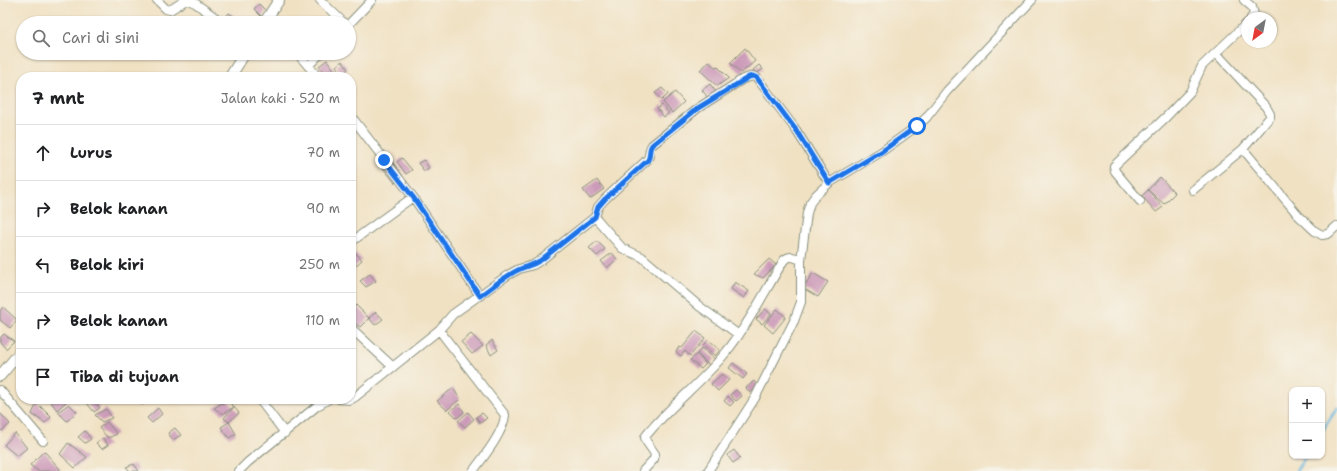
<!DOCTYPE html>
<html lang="id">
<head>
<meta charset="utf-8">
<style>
  :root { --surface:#fff; --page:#f2f2f2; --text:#202124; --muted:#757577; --line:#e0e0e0 }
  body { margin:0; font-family:"Shantell Sans",sans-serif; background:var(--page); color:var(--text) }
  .controls { position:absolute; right:12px; bottom:12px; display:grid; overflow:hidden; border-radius:8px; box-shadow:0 1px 3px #0004 }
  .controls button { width:36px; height:36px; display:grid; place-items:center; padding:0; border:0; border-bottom:1px solid var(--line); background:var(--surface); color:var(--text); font:20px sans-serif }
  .compass { position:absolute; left:1241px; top:12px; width:36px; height:36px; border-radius:50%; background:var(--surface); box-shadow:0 1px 3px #0004; rotate:212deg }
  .stop { position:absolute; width:12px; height:12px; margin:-9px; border:3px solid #1a73e8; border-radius:50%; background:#fff }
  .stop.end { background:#1a73e8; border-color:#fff; box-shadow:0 1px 4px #0008 }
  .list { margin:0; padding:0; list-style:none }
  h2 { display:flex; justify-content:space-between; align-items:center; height:52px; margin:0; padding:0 16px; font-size:17px }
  h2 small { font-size:13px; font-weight:400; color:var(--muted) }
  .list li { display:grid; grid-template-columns:26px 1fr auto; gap:12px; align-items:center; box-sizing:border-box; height:56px; padding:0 16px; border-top:1px solid var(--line) }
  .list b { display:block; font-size:15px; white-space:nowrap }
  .list em { font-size:13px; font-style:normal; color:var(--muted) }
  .icon { flex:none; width:22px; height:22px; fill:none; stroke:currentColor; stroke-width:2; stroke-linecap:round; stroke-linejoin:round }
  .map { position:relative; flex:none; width:1337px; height:471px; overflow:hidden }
  .search { position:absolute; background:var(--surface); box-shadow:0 1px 3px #0004; left:16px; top:16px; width:340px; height:44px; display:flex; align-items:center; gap:10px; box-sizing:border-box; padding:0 14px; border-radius:22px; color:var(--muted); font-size:15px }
  .panel { position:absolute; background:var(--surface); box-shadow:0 1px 3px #0004; left:16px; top:72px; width:340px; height:332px; border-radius:16px }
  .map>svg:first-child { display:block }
</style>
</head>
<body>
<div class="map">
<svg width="1337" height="471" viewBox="0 0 1337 471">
  <rect width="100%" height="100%" fill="#f7f3e8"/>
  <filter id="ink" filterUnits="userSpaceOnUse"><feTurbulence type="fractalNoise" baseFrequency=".025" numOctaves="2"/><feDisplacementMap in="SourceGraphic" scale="8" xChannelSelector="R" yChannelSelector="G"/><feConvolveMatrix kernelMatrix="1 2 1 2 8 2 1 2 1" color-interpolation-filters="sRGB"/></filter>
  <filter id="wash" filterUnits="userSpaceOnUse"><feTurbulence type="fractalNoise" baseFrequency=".012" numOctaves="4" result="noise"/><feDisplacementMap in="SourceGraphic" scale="16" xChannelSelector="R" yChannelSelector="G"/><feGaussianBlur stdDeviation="0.9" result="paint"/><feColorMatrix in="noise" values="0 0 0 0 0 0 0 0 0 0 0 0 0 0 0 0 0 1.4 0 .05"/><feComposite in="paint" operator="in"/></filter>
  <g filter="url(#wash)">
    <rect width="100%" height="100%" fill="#f0e1c3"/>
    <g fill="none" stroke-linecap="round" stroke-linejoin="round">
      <!-- stream -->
      <path stroke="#60b3db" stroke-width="3" d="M1322 431 1337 408
        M1296 471 1306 456"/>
    </g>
    <g id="blocks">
      <!-- building -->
      <path fill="#cc9bb9" d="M259 4 266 11 262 17 254 9Z
        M229 13 244 23H230L224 19Z
        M745 48 755 61 741 73 730 63Z
        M327 60 335 71 327 77 319 66Z
        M342 61 348 69 342 74 336 66Z
        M709 62 715 67 717 66 729 78 717 86 700 70Z
        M759 65 763 69 756 74 753 70Z
        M710 84 716 92 708 98 702 90Z
        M662 88 668 94 662 100 655 93Z
        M675 92 684 102 672 113 663 102Z
        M662 105 669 113 664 117 657 109Z
        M402 158 412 170 406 174 397 162Z
        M424 160 429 168 424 171 418 163Z
        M392 161 403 176 395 183 383 168Z
        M1160 177 1175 193 1164 204 1148 190Z
        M597 180 604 189 590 199 583 190Z
        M1148 190 1163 207 1156 212 1142 196Z
        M597 241 605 249 597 256 589 248Z
        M356 253 362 260 352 269 351 257Z
        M612 253 617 259 607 268 601 261Z
        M769 259 776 265 763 278 754 274Z
        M813 273 828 282 818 297 803 288Z
        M370 274 376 281 366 287 360 281Z
        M735 282 749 291 744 298 731 289Z
        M356 305 369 318 360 327 351 320V310Z
        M3 307 17 320 10 328 0 320V311Z
        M765 309 771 314 762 324 756 319Z
        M777 309 786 317 773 333 764 325Z
        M376 312 383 319 375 325 369 318Z
        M696 331 705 338 690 356 685 351 681 356 676 352 679 347 682 348Z
        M4 334 14 341 6 349 0 342V338Z
        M471 334 483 346 472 354 461 342Z
        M492 340 498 350 491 355 486 345Z
        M708 340 720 350 715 356 703 345Z
        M702 348 715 359 709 365 697 354Z
        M697 354 706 364 701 369 690 360Z
        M733 363 747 374 743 379 729 368Z
        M722 374 729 380 718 391 711 384Z
        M754 381 758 386 750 393 746 388Z
        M453 388 460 399 447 410 437 401Z
        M736 390 742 396 736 401 730 395Z
        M728 396 734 402 730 406 724 401Z
        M56 399H66L67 401 57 410 51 402Z
        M137 399H152L142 405Z
        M93 400 100 408 94 412 87 403Z
        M227 400 234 407 223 414 214 408Z
        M37 403 51 417 45 423 32 414Z
        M69 404 77 412 67 421 58 412Z
        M459 404 464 412 457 418 450 411Z
        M234 407 239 413 229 422 224 418Z
        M158 408 162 414 152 423 147 418Z
        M106 409 112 418 102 422 95 415Z
        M468 412 474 419 465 427 458 421Z
        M0 413 10 424 2 431 0 429Z
        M482 413 487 418 480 423 476 417Z
        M107 422 117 434 108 438 99 428Z
        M229 422 236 434 229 438 221 427Z
        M175 428 181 435 173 440 168 433Z
        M85 431 91 439 85 443 78 437Z
        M15 433 27 448 17 456 4 445Z
        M103 438 108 445 102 449 96 443Z
        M68 443 87 457 75 468 60 454Z
        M734 450 740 458 733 463 727 455Z
        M44 451 60 469 59 471H38L30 465Z
        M134 464 139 471H130L126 467Z"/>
    </g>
  </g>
  <g filter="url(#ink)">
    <use href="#blocks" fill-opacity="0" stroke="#888f7c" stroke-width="1"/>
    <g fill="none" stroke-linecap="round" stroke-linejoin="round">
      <defs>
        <path id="minor" d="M157 0 166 9 170 10 186 0
          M188 0 195 3 223 23
          M320 0 344 23
          M1244 0 1252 7 1254 14 1251 18
          M349 24 372 0
          M297 53 318 77
          M308 66 321 53
          M351 116 413 197 480 296
          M1243 149 1299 216 1315 231 1322 235 1328 234 1337 226
          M1193 190 1243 149 1270 117V114L1266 107 1216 53
          M1140 201 1115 171 1114 166 1166 117 1190 92 1202 66 1247 23
          M595 217 598 207 605 199 647 160C651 155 648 150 652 145L698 108 743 79 753 76 757 78 796 130 829 183
          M351 242 413 197
          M351 328 393 367
          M439 330 505 415C504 432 483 458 473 471
          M0 390 43 441
          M259 399 285 433
          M339 399 350 400 355 397 439 330 453 314 508 275 519 269 533 265 541 260 595 217 622 248 642 257 699 306 739 335
          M239 471 248 462 317 406 329 399
          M643 471 654 459 655 454 646 441 645 437C669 406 703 382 727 351 749 324 766 289 784 260 790 255 794 257 801 260
          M708 471 755 398 794 321 801 302V260L807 213 810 203 816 195 829 183 881 152 917 126 926 118 947 91 1032 0"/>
        <path id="tertiary" d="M264 23 279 0
          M230 77 245 53
          M0 376 21 351"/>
      </defs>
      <!-- minor casing -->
      <use href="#minor" stroke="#888f7c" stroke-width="10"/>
      <!-- tertiary casing -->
      <use href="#tertiary" stroke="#888f7c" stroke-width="12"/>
      <!-- minor -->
      <use href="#minor" stroke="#fff" stroke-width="8"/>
      <!-- tertiary -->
      <use href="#tertiary" stroke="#fff" stroke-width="10"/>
    </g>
  </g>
  <g fill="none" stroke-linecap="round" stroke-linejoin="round" filter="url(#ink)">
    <!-- route -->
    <path stroke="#1a73e8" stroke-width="5" d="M384 160 413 197 480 296C492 287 504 277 518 270 526 266 532 266 541 260L595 217 598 207 605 199 648 160C651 155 648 150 652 145L698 108 749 77 753 76 757 78 796 130 829 183 881 152 917 126"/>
  </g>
</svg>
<div class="controls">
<button>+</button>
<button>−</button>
</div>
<svg class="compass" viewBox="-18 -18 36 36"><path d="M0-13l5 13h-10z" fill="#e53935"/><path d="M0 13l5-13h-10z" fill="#757577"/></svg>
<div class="stop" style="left:917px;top:126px"></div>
<div class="stop end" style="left:384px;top:160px"></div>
<div class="search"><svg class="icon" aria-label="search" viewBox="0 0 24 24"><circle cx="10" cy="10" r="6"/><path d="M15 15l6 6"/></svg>Cari di sini</div>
<section class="panel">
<h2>7 mnt<small>Jalan kaki · 520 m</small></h2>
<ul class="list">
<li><svg class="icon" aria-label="ahead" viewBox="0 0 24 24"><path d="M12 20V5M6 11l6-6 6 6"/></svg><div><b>Lurus</b></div><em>70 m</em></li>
<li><svg class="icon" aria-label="right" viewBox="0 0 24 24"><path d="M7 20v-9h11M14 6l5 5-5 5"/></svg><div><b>Belok kanan</b></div><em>90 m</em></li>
<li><svg class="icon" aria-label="left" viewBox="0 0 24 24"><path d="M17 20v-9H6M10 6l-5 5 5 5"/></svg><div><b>Belok kiri</b></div><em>250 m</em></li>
<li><svg class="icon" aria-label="right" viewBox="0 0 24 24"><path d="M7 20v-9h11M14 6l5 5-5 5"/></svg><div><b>Belok kanan</b></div><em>110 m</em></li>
<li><svg class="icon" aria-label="arrive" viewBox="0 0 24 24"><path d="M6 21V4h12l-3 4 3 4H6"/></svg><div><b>Tiba di tujuan</b></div></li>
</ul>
</section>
</div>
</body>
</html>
